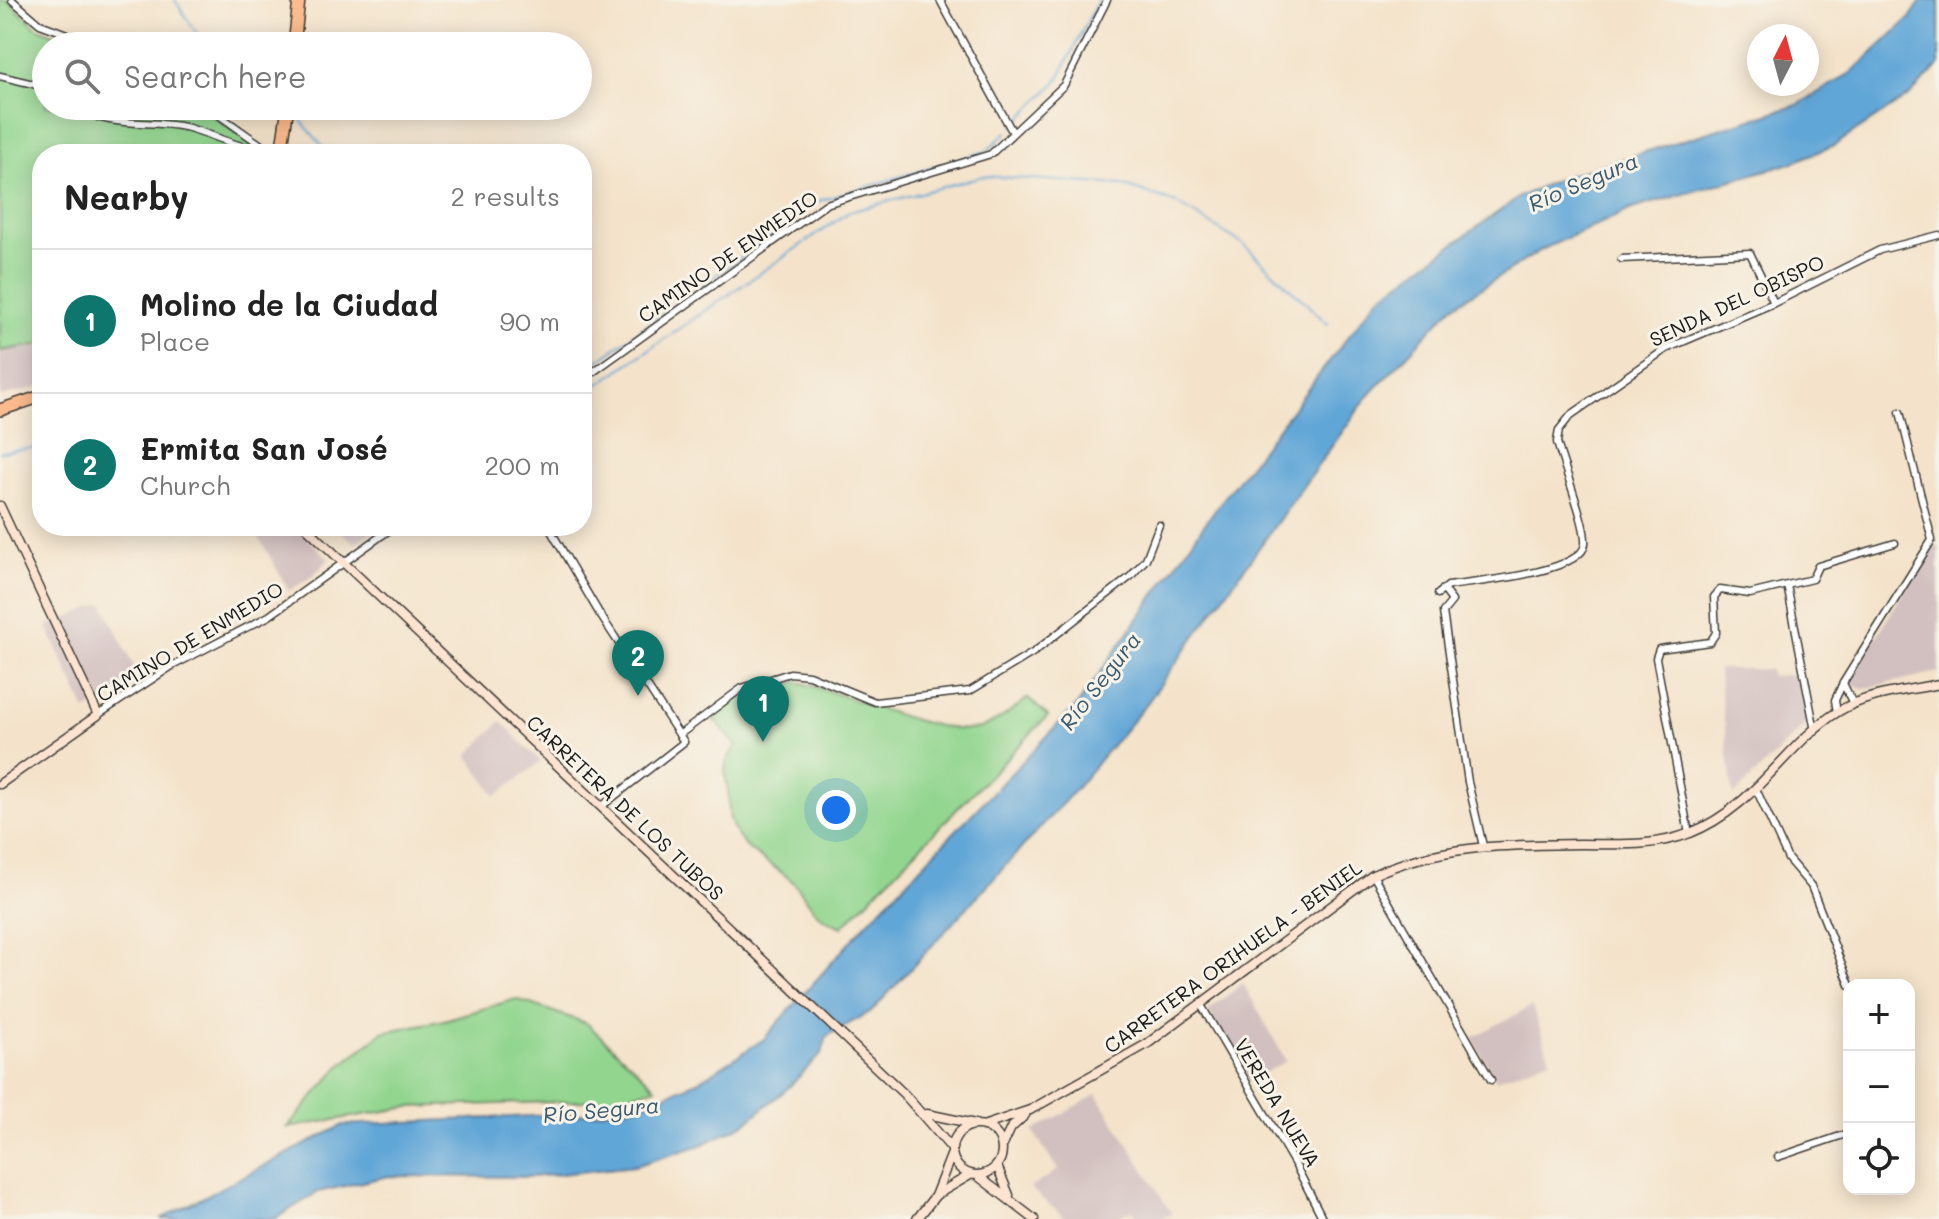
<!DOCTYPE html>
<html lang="en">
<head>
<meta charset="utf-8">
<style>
  :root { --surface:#fff; --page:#f6f6f6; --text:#222; --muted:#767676; --line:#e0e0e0; --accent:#0f766e }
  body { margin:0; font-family:Mali,sans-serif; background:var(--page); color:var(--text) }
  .controls { position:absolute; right:24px; bottom:24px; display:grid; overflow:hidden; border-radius:16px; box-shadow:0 4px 20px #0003 }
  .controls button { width:72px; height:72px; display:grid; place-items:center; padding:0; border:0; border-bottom:2px solid var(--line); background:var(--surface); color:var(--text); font:40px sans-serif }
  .compass { position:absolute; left:1747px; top:24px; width:72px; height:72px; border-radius:50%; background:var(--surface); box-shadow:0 4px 20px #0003; rotate:6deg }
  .you { position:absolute; left:836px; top:810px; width:28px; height:28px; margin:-20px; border:6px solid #fff; border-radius:50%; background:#1a73e8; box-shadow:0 0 0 12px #1a73e833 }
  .badge { display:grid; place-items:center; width:52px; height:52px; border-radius:50%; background:var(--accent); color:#fff; font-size:26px; font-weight:700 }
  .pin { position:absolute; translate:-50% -66px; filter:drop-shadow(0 2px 4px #0008) }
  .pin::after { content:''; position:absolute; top:42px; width:28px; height:24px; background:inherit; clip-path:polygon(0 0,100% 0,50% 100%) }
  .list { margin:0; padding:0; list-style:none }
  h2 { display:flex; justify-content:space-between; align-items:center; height:104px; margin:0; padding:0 32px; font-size:34px }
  h2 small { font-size:26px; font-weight:400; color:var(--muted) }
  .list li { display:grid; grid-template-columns:52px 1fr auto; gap:24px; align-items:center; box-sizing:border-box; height:144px; padding:0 32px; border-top:2px solid var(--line) }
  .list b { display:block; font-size:30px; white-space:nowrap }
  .list p { margin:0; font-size:26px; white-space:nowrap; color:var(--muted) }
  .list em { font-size:26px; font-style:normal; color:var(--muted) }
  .icon { flex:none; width:44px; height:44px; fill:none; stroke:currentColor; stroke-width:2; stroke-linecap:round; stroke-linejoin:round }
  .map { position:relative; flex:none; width:1939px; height:1219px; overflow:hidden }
  .search { position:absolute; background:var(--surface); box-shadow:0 4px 20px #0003; left:32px; top:32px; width:560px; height:88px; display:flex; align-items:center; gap:20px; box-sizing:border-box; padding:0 28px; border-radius:44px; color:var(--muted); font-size:30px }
  .panel { position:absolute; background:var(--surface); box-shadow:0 4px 20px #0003; left:32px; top:144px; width:560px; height:392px; border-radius:32px }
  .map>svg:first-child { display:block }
</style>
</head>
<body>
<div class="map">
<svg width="1939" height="1219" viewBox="0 0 1939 1219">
  <rect width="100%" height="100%" fill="#f7f3e8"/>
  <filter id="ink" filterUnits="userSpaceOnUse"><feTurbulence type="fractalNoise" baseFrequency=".0125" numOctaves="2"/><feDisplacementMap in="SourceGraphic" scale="16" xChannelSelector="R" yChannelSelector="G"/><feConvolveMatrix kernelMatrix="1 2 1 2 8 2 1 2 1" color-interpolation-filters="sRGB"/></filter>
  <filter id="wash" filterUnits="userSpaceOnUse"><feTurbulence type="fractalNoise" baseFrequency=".006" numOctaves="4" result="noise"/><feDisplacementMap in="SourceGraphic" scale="32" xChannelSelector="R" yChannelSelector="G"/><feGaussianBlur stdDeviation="1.8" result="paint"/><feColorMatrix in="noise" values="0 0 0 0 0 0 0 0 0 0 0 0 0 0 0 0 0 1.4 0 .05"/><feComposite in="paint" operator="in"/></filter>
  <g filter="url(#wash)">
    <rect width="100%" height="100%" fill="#f4e3ca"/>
    <!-- industrial -->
    <path fill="#d2bfbf" d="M42 346V386L0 397V349Z
      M253 526H295L329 559 314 575 289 591Z
      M334 526H381L355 543Z
      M1939 546V672L1863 689 1849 682 1931 547Z
      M103 603 140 680 86 711 47 626Z
      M1718 669H1770L1771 676 1798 674 1808 722 1733 796Z
      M501 721 541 762 496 796 468 756Z
      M1243 983 1286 1061 1248 1082 1208 1011Z
      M1532 1006 1550 1059 1496 1080 1472 1038Z
      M1097 1094 1172 1214 1159 1219H1139L1133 1210 1114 1219H1066L1030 1188 1058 1170 1033 1131Z"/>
    <!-- green -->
    <path fill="#91d58e" stroke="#567855" stroke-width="2" d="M0 0H6L38 28 87 46H46V106H199L268 154H42V344L0 351Z
      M798 682C839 691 944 739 980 728 998 722 1013 710 1028 698L1048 716 842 927C807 913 816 907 793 882 772 861 741 854 731 822 727 812 730 801 728 791 724 770 722 762 737 746L709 714 745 695Z
      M516 999 586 1023 656 1087 613 1100 409 1107 287 1128 339 1067 383 1032 444 1020Z"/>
    <!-- water -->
    <path fill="#61a6d7" stroke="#3e617a" stroke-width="2" d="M1922 0H1939V66L1909 96 1835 145 1791 163 1632 209 1543 249 1452 307 1366 399 1145 706 1073 792 872 1011 827 1036 822 1053 788 1088 743 1125 701 1145 635 1166 532 1177 389 1176 318 1192 275 1219H161L343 1125 593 1113 642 1105 699 1081 764 1039 864 926 1078 704 1211 515 1378 298 1519 197 1560 178 1797 105 1854 71 1910 18Z"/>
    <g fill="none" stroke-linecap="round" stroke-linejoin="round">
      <!-- stream -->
      <path stroke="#61a6d7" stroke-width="2" d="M175 0 195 31 210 46
        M294 112 329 154
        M1013 126 1058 80 1098 0
        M582 372 819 201 987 151 1007 132
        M582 392 590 390 849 212 983 176 1122 185 1176 203 1243 244 1328 324
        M0 452 42 447"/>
    </g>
  </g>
  <g filter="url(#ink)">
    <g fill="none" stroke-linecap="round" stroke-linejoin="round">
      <defs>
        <path id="street" d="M12 0 40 24 99 46
          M940 0 1013 133
          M0 76 46 87
          M76 106C109 130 148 119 185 127 213 134 240 150 269 150
          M206 106 274 154
          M1621 259 1750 253 1774 303
          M582 380 826 204 991 154 1064 85 1107 0
          M548 526 599 613 684 742 602 806
          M1787 585 1815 731
          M1443 589 1452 601 1443 612 1468 782 1483 846
          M1438 594 1448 586C1473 582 1582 573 1585 544 1587 525 1563 466 1557 442L1559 430 1571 415 1666 349 1774 303 1880 250 1939 235
          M1843 683 1853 704
          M1837 712 1835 700 1843 683 1932 540 1900 412
          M98 715 172 666 269 616 395 526
          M679 735 742 688 790 673 809 675 875 702 970 691 1034 652 1130 577 1146 559 1159 525
          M1756 789 1788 859 1811 886 1850 985
          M1689 834 1656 658 1659 649 1710 642 1716 633 1714 597 1720 590 1750 594 1812 579 1818 566 1895 543
          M1373 875 1491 1080
          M1201 1005 1297 1168 1323 1219
          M1778 1157 1849 1133"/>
        <path id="secondary" d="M0 506 98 715 0 784
          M305 526 905 1095 952 1149
          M927 1114 975 1124
          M952 1150a25 25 0 1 1 50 0a25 25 0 1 1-50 0Z
          M983 1126 1030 1110 1147 1044 1373 875C1440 844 1509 845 1581 844 1617 844 1656 847 1690 833 1755 808 1786 743 1839 711 1869 693 1906 691 1939 684
          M1003 1145 1011 1128 1025 1115
          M997 1166 1009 1195
          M978 1176 1034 1219
          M936 1195 970 1175
          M917 1219 935 1196 952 1153"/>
        <path id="highway" d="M294 46 299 0
          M281 154 288 106
          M0 410 42 396"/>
      </defs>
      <!-- street casing -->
      <use href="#street" stroke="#3c3a36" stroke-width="9"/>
      <!-- secondary casing -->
      <use href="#secondary" stroke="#3c3a36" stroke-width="11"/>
      <!-- highway casing -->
      <use href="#highway" stroke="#3c3a36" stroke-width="14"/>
      <!-- street -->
      <use href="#street" stroke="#fff" stroke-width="6"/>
      <!-- secondary -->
      <use href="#secondary" stroke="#fde4d1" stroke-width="8"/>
      <!-- highway -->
      <use href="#highway" stroke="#fbbb8d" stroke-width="11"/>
    </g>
  </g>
  <g text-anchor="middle" stroke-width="6" stroke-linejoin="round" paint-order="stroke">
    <!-- street labels -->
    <g font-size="20" fill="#1c1c1c" stroke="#f7f3e8">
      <text transform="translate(728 257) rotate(-35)" y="7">CAMINO DE ENMEDIO</text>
      <text transform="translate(1737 301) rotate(-25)" y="7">SENDA DEL OBISPO</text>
      <text transform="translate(190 642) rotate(-31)" y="7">CAMINO DE ENMEDIO</text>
      <text transform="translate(625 808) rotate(43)" y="7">CARRETERA DE LOS TUBOS</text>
      <text transform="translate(1233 957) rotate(-36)" y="7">CARRETERA ORIHUELA - BENIEL</text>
      <text transform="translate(1277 1103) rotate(59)" y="7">VEREDA NUEVA</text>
    </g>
    <!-- water labels -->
    <g font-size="22" font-style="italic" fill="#3b5a70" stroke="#f7f3e8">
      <text transform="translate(1583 182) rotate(-23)" y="8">Río Segura</text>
      <text transform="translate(1100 681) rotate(-52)" y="8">Río Segura</text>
      <text transform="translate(601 1110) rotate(-5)" y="8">Río Segura</text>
    </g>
  </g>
</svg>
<div class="controls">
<button>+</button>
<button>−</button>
<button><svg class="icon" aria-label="locate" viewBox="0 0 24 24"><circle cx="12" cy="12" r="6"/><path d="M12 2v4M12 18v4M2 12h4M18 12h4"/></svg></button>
</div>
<svg class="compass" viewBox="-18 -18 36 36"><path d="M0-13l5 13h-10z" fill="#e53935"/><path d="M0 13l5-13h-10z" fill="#767676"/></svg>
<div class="you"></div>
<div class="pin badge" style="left:763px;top:742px">1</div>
<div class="pin badge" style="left:638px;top:696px">2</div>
<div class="search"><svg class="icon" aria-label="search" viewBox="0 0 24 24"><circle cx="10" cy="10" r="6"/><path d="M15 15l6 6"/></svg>Search here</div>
<section class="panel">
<h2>Nearby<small>2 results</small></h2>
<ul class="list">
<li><span class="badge">1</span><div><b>Molino de la Ciudad</b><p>Place</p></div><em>90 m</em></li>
<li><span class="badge">2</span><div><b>Ermita San José</b><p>Church</p></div><em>200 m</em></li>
</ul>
</section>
</div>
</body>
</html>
